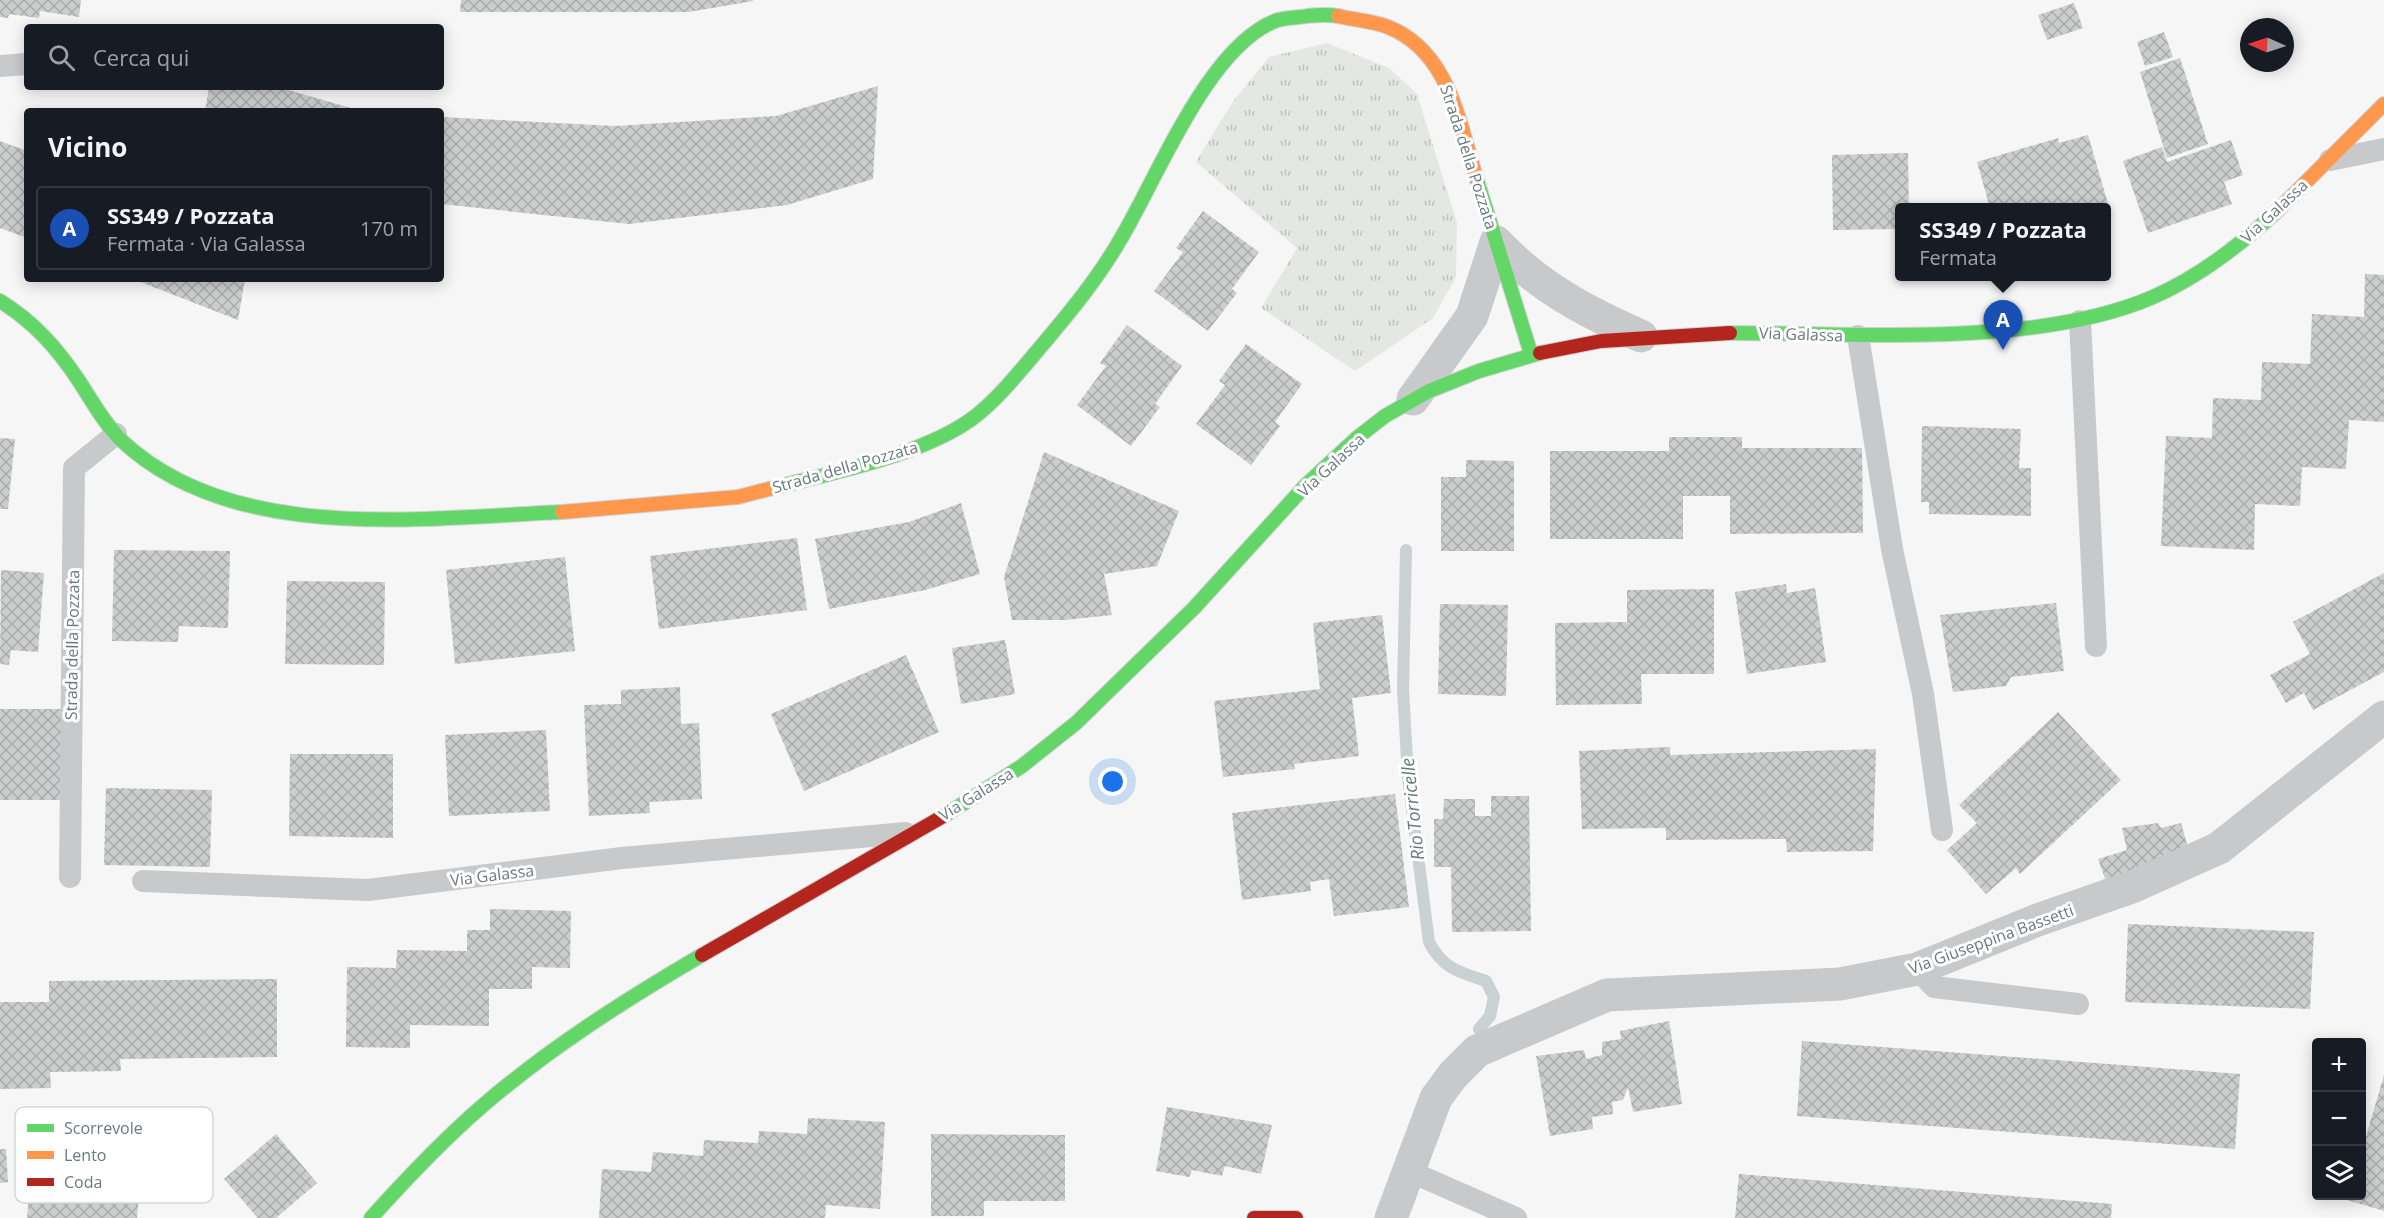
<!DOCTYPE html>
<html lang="it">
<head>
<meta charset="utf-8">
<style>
  :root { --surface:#171b24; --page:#20242c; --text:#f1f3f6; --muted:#9ea1a6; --line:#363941; --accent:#ea580c }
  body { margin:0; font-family:"Open Sans",sans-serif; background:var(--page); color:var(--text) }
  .controls { position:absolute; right:18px; bottom:18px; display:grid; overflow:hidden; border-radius:6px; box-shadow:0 3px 15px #0003 }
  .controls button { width:54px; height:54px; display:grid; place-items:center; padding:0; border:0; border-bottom:2px solid var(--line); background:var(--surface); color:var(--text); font:30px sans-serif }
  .compass { position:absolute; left:2240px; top:18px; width:54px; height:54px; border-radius:50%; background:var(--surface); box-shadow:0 3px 15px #0003; rotate:273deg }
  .you { position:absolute; left:1113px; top:782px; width:21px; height:21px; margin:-15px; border:4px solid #fff; border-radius:50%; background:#1a73e8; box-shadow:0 0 0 9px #1a73e833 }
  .badge { display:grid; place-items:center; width:39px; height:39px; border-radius:50%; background:var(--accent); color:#fff; font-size:20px; font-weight:700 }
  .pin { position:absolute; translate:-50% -50px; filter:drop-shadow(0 2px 3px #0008) }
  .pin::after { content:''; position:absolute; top:32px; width:21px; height:18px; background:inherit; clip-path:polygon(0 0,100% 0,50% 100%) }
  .popup { position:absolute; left:1895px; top:203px; width:216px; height:78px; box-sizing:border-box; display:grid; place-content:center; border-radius:6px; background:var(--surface); filter:drop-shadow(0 2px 4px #0005); font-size:20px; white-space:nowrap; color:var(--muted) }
  .popup b { font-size:22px; color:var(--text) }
  .popup::after { content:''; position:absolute; left:50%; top:100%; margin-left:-12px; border:12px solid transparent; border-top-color:var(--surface) }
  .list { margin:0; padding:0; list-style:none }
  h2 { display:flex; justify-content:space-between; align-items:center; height:78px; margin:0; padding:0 24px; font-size:26px }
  h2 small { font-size:20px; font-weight:400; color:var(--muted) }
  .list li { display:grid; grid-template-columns:39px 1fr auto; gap:18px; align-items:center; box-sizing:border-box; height:84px; margin:0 12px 12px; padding:0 12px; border:2px solid var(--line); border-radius:6px }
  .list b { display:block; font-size:22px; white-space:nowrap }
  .list p { margin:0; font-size:20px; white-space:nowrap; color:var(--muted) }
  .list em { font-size:20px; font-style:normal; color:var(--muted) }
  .icon { flex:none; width:33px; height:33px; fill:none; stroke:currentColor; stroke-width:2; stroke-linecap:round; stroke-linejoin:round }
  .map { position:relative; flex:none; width:2384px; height:1218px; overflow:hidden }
  .search { position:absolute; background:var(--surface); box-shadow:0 3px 15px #0003; left:24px; top:24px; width:420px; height:66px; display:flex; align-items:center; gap:15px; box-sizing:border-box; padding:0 21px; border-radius:6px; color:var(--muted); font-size:22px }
  .panel { position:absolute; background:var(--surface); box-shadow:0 3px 15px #0003; left:24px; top:108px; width:420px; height:174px; border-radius:6px }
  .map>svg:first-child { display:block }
</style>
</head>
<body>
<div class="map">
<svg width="2384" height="1218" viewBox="0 0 2384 1218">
  <defs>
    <pattern id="grass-tufts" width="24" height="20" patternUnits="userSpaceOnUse" patternTransform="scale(1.5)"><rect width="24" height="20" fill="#e5e7e3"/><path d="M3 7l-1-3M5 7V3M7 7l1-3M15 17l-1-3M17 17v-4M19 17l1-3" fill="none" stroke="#bec0bd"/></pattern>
    <pattern id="building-cross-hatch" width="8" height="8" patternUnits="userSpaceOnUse" patternTransform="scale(1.5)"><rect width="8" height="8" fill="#cccdcd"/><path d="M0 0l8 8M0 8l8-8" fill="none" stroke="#aaabac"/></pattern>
  </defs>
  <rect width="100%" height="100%" fill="#f6f6f6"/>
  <!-- grass -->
  <path fill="url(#grass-tufts)" d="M1327 43 1389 68 1417 94 1457 223 1456 277 1433 318 1355 371 1261 308 1297 248 1196 162 1232 103 1269 57Z"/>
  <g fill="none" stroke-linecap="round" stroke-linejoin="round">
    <!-- stream -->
    <path stroke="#c9d1d3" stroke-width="12" d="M1406 550 1403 689 1408 778 1429 942C1443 969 1459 972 1486 981L1494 997 1490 1016 1479 1029"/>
  </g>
  <!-- building -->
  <path fill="url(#building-cross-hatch)" d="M0 0H81L79 17 40 11 39 18 9 14 8 18 0 17Z
    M461 0H753V1L689 12H460Z
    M2074 3 2083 28 2047 40 2038 15Z
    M2164 32 2173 57 2145 66 2137 42Z
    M2180 58 2208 144 2167 158 2140 72Z
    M878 86 873 179 787 205 629 224 441 204V117L615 126 776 116Z
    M209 87H278L361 111H205Z
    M2088 135 2109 207 1990 208 1977 162 2058 138 2059 143Z
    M2231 140 2243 175 2224 182 2232 204 2148 233 2123 161 2162 147 2167 162Z
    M0 141 27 151V238L0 228Z
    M1908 153 1909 208H1900V229L1833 230 1832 155Z
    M1203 211 1259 252 1232 289 1237 293 1208 331 1154 291 1183 252 1176 248Z
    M2365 274 2384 275V422L2349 420 2346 469 2302 467 2300 506 2255 504 2254 550 2161 546 2166 436 2212 438 2213 398 2261 400 2262 362 2310 364 2312 314 2364 317Z
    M133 279H245L238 320Z
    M1127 325 1182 366 1155 404 1160 407 1131 446 1077 405 1106 366 1100 363Z
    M1246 344 1302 384 1275 422 1280 426 1251 465 1196 424 1225 385 1219 381Z
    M1922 426 2021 429 2019 468H2031V516L1929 514V502H1921Z
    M1669 437H1742V448H1862L1863 533 1730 534V496H1683V539H1550V451H1669Z
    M0 438 15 439 8 509H0Z
    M1044 452 1179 511 1157 566 1104 574 1112 615 1065 620H1012L1004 577Z
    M1466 460 1514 461V551H1441V477H1466Z
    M961 503 980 574 925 590 829 609 815 539 909 522Z
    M797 538 807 610 659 629 650 556Z
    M114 550 230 551 228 628 179 626 178 642 112 641Z
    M565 557 575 651 455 664 446 570Z
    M1 570 44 573 38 652 11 650 9 665 0 664Z
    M2384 573V672L2313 710 2304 693 2286 703 2270 675 2310 654 2293 622Z
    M287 581 385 582 384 665 285 664Z
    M1786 584 1787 593 1815 588 1826 662 1747 674 1735 592Z
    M1714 589V674H1641L1642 704 1556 705 1555 623 1627 622V590Z
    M2056 603 2064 671 2011 677 2006 686 1953 692 1940 615Z
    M1440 604 1508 605 1506 696 1438 694Z
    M1382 615 1391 693 1352 698 1359 756 1294 764 1295 769 1223 777 1214 701 1320 689 1313 623Z
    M1005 640 1015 694 961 704 952 648Z
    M906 655 939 732 804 791 771 714Z
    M680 687 681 724 699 723 702 799 649 802 650 813 589 816 584 705 621 704V690Z
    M0 709H62L61 800H0Z
    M2058 712 2121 780 2020 874 2016 868 1986 894 1947 850 1977 823 1959 805Z
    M546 730 550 811 449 816 445 735Z
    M1670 747V755L1876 749 1873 851 1787 852 1786 839 1666 840V828L1582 829 1579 751Z
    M290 754H393V838L289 836Z
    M106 788 212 790 210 867 104 865Z
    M1395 794 1409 907 1334 916 1329 879 1310 882 1311 891 1242 900 1232 813Z
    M1491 796H1529L1531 931 1452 932 1451 867H1434V819H1443L1444 799H1475V816H1491Z
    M2158 823 2161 828 2181 823 2191 858 2107 884 2098 859 2127 850 2122 828Z
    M490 909 571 911 570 968 532 967V989H489V1026L410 1025V1048L346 1047 347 967 396 968 397 950 467 951V930H490Z
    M2128 924 2314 932 2310 1009 2125 1002Z
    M277 979V1057L120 1059 121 1071 50 1072 51 1088 0 1089V1002H49V981Z
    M1669 1021 1682 1104 1633 1112 1628 1087 1623 1100 1612 1102 1613 1114 1592 1117 1593 1129 1550 1136 1536 1056 1584 1050 1586 1059 1602 1055V1042L1621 1039 1620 1031Z
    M1802 1041 2240 1074 2235 1149 1797 1116Z
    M2384 1075V1211L2347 1200 2349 1196H2362V1150Z
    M1167 1107 1272 1125 1261 1174 1225 1166 1222 1176 1192 1170 1189 1177 1156 1171Z
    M808 1118 885 1122 880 1209 826 1205 825 1218H599L602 1169 651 1172 653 1152 703 1156 704 1140 758 1143 759 1131 807 1134Z
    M276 1134 317 1183 276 1218H258L224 1179Z
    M931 1134 1065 1135V1201H984V1216H931Z
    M0 1149H6L8 1182 0 1183Z
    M31 1174 140 1182 137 1218H27Z
    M1739 1174 2112 1204 2111 1218H1735Z"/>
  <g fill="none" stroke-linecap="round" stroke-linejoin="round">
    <defs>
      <path id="fast" d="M1476 177 1531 354
        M0 301C34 322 57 348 79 381 92 401 104 423 121 440 232 545 422 518 562 512
        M1730 333C1859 333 2035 348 2153 297 2199 277 2239 246 2276 212
        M781 486C840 471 929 453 977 415 998 398 1016 376 1033 356 1064 319 1096 282 1120 240 1157 179 1207 48 1275 21 1284 17 1297 18 1307 16 1318 15 1327 14 1338 16
        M947 814 1022 766 1076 723 1194 608 1306 485 1358 437 1385 416 1429 391 1479 371 1540 353
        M371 1218C406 1179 441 1142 480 1108 548 1049 625 1000 702 955"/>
      <path id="slow" d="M1338 16C1354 20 1373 21 1388 27 1449 51 1459 122 1476 177
        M2276 212 2384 104
        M562 512 738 497 781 486"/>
      <path id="jam" d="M1540 353 1601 341 1730 333
        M702 955 947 814
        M1254 1218H1296"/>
    </defs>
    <!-- fast casing -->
    <use href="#fast" stroke="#d1d2d2" stroke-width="16"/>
    <!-- slow casing -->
    <use href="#slow" stroke="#d1d2d2" stroke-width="16"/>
    <!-- jam casing -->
    <use href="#jam" stroke="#d1d2d2" stroke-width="16"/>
    <!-- lane -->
    <path stroke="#c7c9ca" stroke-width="22" d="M0 66 27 64
      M2330 160 2384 149
      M2080 321 2096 646
      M1858 336 1892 549 1923 694 1942 830
      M70 877 74 468 116 434
      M143 881 368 890 622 858 906 833
      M1917 969 1934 987 2078 1004
      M1409 1171 1516 1218"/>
    <!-- street -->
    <path stroke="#c7c9ca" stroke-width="33" d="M1496 242C1539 287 1584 311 1641 336
      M1413 399 1472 316 1496 242
      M1391 1218 1436 1098 1453 1075 1477 1051 1607 995 1840 984 1917 969 2035 921 2132 887 2219 848 2384 717"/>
    <!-- fast -->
    <use href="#fast" stroke="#63d668" stroke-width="14"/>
    <!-- slow -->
    <use href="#slow" stroke="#ff974d" stroke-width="14"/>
    <!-- jam -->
    <use href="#jam" stroke="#b3261e" stroke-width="14"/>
  </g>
  <g text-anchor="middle" stroke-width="6" stroke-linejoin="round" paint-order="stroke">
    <!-- street labels -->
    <g font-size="16" fill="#6a7981" stroke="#fff">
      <text transform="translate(1469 157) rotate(72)" y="6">Strada della Pozzata</text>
      <text transform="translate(2274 211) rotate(-43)" y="6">Via Galassa</text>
      <text transform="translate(1801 334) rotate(2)" y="6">Via Galassa</text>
      <text transform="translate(1331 465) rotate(-43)" y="6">Via Galassa</text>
      <text transform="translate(845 467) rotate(-16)" y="6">Strada della Pozzata</text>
      <text transform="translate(72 645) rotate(-89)" y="6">Strada della Pozzata</text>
      <text transform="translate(976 794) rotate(-32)" y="6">Via Galassa</text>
      <text transform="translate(492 875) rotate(-7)" y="6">Via Galassa</text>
      <text transform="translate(1991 939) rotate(-20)" y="6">Via Giuseppina Bassetti</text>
    </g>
    <!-- water labels -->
    <g font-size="18" font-style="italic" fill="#66797d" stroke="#fff">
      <text transform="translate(1413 809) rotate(-96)" y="6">Rio Torricelle</text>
    </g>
  </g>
  <!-- legend -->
  <rect x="15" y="1107" width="198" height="96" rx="9" fill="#fff" stroke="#d2d7d9" stroke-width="1.5"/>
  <rect x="27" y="1124" width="27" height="8" fill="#63d668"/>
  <rect x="27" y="1151" width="27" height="8" fill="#ff974d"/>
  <rect x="27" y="1178" width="27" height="8" fill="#b3261e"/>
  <g font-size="16" fill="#6a7981">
    <text x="64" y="1134">Scorrevole</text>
    <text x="64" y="1161">Lento</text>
    <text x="64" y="1188">Coda</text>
  </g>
</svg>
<div class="controls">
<button>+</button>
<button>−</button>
<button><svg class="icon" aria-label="layers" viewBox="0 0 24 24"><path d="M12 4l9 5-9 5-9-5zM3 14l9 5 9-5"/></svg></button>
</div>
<svg class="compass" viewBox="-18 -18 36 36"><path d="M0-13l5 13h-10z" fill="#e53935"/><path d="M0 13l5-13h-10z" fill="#9ea1a6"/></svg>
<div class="you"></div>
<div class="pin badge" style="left:2003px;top:350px;background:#1a4fb4">A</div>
<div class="popup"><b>SS349 / Pozzata</b>Fermata</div>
<div class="search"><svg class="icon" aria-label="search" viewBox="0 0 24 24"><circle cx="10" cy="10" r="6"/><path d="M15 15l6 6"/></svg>Cerca qui</div>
<section class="panel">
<h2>Vicino<small></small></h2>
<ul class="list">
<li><span class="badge" style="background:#1a4fb4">A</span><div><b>SS349 / Pozzata</b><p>Fermata · Via Galassa</p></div><em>170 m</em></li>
</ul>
</section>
</div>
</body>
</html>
